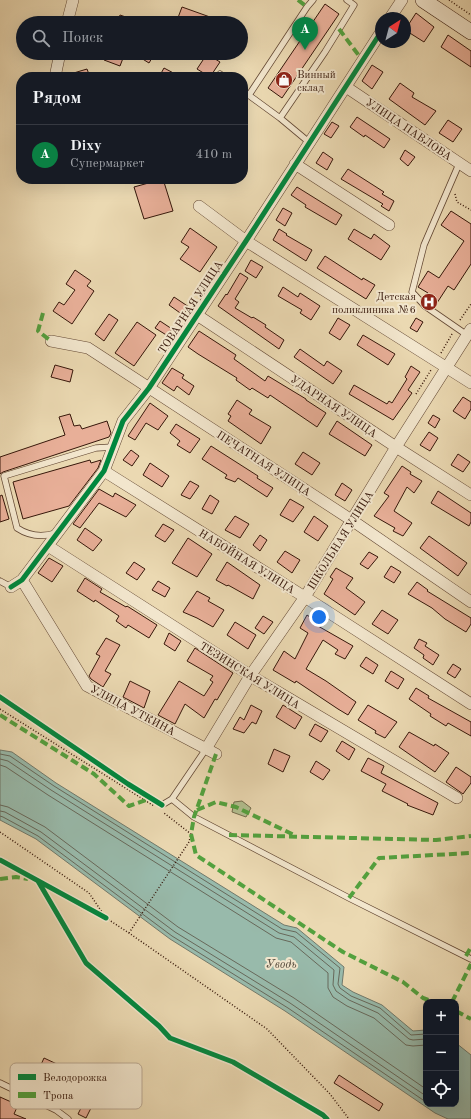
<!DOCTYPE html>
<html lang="ru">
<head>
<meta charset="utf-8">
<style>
  :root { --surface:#171b24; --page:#20242c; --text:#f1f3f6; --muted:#9ea1a6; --line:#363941; --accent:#0b8043 }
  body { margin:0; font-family:"Old Standard TT",serif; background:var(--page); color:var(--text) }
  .controls { position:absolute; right:12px; bottom:12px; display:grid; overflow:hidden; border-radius:8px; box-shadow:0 4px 16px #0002 }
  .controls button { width:36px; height:36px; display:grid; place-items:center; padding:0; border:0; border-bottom:1px solid var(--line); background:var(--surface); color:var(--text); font:20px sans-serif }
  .compass { position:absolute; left:375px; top:12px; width:36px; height:36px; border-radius:50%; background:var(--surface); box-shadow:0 4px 16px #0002; rotate:36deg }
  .you { position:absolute; left:319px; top:617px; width:14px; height:14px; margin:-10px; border:3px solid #fff; border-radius:50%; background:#1a73e8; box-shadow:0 0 0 6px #1a73e833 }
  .badge { display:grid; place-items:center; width:26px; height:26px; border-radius:50%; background:var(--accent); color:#fff; font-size:13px; font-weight:700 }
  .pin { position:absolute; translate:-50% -33px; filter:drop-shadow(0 1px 2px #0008) }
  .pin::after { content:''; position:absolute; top:21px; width:14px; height:12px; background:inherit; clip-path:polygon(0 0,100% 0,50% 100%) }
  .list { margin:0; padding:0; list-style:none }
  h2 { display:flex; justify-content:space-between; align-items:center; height:52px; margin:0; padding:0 16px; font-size:17px }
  h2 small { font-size:13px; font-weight:400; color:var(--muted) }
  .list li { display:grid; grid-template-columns:26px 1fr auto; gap:12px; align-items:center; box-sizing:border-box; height:60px; padding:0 16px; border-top:1px solid var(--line) }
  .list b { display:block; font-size:15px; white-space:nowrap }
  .list p { margin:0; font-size:13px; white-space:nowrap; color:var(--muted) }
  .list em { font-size:13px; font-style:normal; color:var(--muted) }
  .icon { flex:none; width:22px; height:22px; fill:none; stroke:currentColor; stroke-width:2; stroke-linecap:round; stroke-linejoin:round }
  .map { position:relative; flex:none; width:471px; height:1119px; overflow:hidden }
  .search { position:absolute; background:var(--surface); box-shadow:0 4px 16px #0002; left:16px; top:16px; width:232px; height:44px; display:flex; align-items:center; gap:10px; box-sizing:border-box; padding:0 14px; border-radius:22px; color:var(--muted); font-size:15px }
  .panel { position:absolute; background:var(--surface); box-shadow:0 4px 16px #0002; left:16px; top:72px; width:232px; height:112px; border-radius:16px }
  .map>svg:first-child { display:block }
</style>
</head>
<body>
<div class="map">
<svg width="471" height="1119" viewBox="0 0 471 1119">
  <rect width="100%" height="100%" fill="#ebd9b2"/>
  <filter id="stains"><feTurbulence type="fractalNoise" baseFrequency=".005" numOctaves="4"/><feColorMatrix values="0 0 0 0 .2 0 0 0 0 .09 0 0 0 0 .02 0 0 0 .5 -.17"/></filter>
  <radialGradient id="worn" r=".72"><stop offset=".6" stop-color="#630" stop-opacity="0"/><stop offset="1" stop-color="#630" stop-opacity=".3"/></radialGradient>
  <!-- green -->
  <path fill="#b2c090" stroke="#746c4d" d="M242 801 251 808 246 817 232 812 234 802Z"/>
  <!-- water -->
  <path fill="#98baab" stroke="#71796b" d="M0 750 12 752 56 783 284 925 297 928 344 967 342 985 353 992 382 1005 413 1031 426 1030V1104H456V1043L471 1055V1119H448L435 1113 285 1011 170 939 36 839 0 820Z"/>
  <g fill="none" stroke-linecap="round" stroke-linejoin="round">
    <!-- shore -->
    <path stroke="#67685a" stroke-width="1" d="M0 754 10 756 54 786 282 929 296 932 340 968 338 984 340 988 351 996 380 1008 411 1035 426 1034
      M0 759 8 761 51 790 279 933 294 937 334 970 333 985 336 991 349 1000 378 1013 409 1039 413 1040 426 1039
      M0 765 6 767 48 795 276 938 291 942 328 973V988L333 997 347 1006 374 1018 406 1045 413 1046 426 1045
      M0 805 8 807 45 827 178 927 294 998 426 1089
      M0 811 5 812 41 832 175 932 290 1003 426 1096
      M0 816 3 817 38 836 172 936 288 1008 426 1102"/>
  </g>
  <!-- building -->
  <path fill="#e8af98" stroke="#36170a" d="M325 4 339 14 282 98 268 88Z
    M182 7 210 17 208 23H176Z
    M416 13 434 27 424 42 405 30Z
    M120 15 140 22V23H117Z
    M448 35 471 51V67L441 47Z
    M106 53H125L120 66 104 60Z
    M133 53H155L149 63Z
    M207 54 220 62 210 77 197 69Z
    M372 65 383 72 372 89 362 81Z
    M164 68 181 77H159Z
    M87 69 90 77H67V75Z
    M400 83 414 93 412 97 436 111 425 125 389 99Z
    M357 117 390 139 384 148 365 135 364 137 350 127Z
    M448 120 462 129 453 142 439 133Z
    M332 122 339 126 331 138 324 134Z
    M405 150 415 157 408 166 400 159Z
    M323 152 333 159 327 170 316 163Z
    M348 169 384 192 382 194 394 201 389 211 381 206 383 204 341 179Z
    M163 179 173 211 144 219 134 187Z
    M297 187 342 215 336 225 305 207 306 205 291 195Z
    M283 208 292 213 285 226 276 220Z
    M451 211 471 224V264L454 290 448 286 435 306 424 299 428 293 418 287 428 271 439 278 464 241 441 225Z
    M190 228 217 247 200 272 180 259 189 247 181 242Z
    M279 229 287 234 286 235 312 250 306 261 273 240Z
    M354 229 371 239 374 234 390 246 381 260 348 239Z
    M325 256 362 280 363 278 375 285 366 299 317 268Z
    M251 260 263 267 256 278 245 271Z
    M75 270 91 281 87 286 94 291 72 324 53 311 59 302 64 305 75 290 66 284Z
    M240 273 248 278 235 299 239 302 235 308 252 318 253 317 266 325 265 327 284 340 279 349 218 306 226 294 227 295Z
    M283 287 298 297 300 293 320 306 311 320 300 313 302 310 278 296Z
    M174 297 189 307 183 315 169 305Z
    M109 314 118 320 104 341 95 334Z
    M338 318 350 325 340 340 329 333Z
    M416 318 423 322 417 332 410 328Z
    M160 321 172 329 168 336 155 328Z
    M137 322 156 335 134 366 115 353Z
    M199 331 236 355 234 359 265 381 268 376 306 399V400L326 413 317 427 270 395 268 398 252 388 250 390 236 380 237 378 198 354 188 347Z
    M363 335 395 354 388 365 357 345Z
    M300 349 324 366 327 361 342 371 333 384 294 357Z
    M55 365 73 370 70 382 51 377Z
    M411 366 420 372 408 390 412 393 393 420 349 394 354 385 387 404 389 401 392 403 407 379 405 377Z
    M172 368 184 375 182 378 194 386 189 395 177 386 174 391 162 383Z
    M463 397 471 402V409L465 419 453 411Z
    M237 400 252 410 249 414 271 427 261 444 228 421 231 416 228 414Z
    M150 403 168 416 158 430 146 423 135 440 128 436Z
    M70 414 74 426 80 425 82 429 107 421 111 433 109 437 3 472 0 474V457L65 435 59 417Z
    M433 415 440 419 435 428 428 423Z
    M337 421 372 445 365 456 329 434Z
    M176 424 200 439 190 453 177 445 180 441 170 433Z
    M429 432 438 438 430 451 420 445Z
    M211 446 258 476 257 478 273 488 267 497 238 478 235 482 225 478 227 475 202 459Z
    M131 450 139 456 132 466 123 460Z
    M303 452 320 463 312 475 295 464Z
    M458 454 470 462 463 472 451 465Z
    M90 460 91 463 101 460 98 468 69 506 23 519 13 482Z
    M150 463 169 476 162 487 143 475Z
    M402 466 411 472 410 474 422 481 414 493 407 487 394 511 412 523 403 536 393 531 395 528 374 516 389 496 384 493Z
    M190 481 199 486 190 499 181 495Z
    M342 483 352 490 345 501 335 495Z
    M99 489 113 497 115 493 136 505 126 517 99 503 80 528 73 524Z
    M438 491 471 513V522L469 526 431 503Z
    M2 495 9 519 0 522V496Z
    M210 495 219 501 212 514 202 509Z
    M290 499 304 507 293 522 280 515Z
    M235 516 249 524 240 538 225 530Z
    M314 516 328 526 318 541 304 532Z
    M163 524 174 530 165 542 155 536Z
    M85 528 102 540 93 551 77 540Z
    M260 535 267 540 260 551 253 545Z
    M429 536 467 563 458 576 420 548Z
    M188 538 212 554 197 577 172 563Z
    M285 551 300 560 292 573 277 562Z
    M369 552 378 557 368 569 360 564Z
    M49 558 63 566 52 582 38 573Z
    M134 562 145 569 137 580 126 573Z
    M227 562 260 585 253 599 228 585 227 586 216 580Z
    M391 566 401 572 394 583 384 577Z
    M336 568 353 578 346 588 365 602 355 615 324 594 333 579 330 577Z
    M85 578 102 589 100 592 126 607 127 606 157 625 149 638 128 625 126 628 116 621 119 616 95 600 94 602 77 591Z
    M158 581 170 588 165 597 152 590Z
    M417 582 428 590 427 591 471 618V624L466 632 445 619 432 608 408 594Z
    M197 591 210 598 208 601 224 610 213 627 197 618 183 612Z
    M382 610 398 620 388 634 372 624Z
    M307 615 319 623 318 626 353 646 345 659 335 654 338 650 323 640 306 669 326 681 356 702 348 715 338 709 296 681 295 683 273 670 284 651 295 659 308 633 300 628Z
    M263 616 273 622 264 634 255 628Z
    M235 622 256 635 248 649 227 635Z
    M169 633 181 641 175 651 164 644Z
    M106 638 120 645 105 671 111 674 103 687 91 679 89 676 100 656 96 654Z
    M419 639 427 643 425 646 439 655 433 665 423 658 424 655 414 648Z
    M195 648 233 673 217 700 215 699 204 718 185 704 175 724 158 715 179 681 204 696 213 682 210 680 213 676 187 661Z
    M366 657 378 665 373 674 360 666Z
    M453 664 461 669 455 678 447 673Z
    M391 671 404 679 398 689 385 681Z
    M130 681 150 691 144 708 123 697Z
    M416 688 429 696 428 698 471 722V736L448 723 446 726 430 716 431 714 409 699Z
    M251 705 262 711 256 724 252 722 244 733 233 729 240 717 244 720Z
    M283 705 302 717 295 729 276 717Z
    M368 705 397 722 385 738 375 733 376 731 358 720Z
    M315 724 328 731 321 742 309 735Z
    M409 732 434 746 435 744 449 753 435 772 399 747Z
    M342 741 355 749 349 760 336 751Z
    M274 749 290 756 283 772 268 764Z
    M368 758 384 766 381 773 438 803 433 815 407 805 408 804 382 791 386 784 361 771Z
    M316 761 330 770 323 780 310 772Z
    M456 767 471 777V783L463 794 446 782Z
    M44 1058 74 1072 61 1103 30 1089Z
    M339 1075 383 1104 379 1111 334 1083Z
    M0 1097 18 1105 14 1114 26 1119H0Z
    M84 1102 92 1106 86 1118 78 1114Z"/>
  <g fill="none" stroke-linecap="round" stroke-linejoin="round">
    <defs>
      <path id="lane" d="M220 74 224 77
        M243 91 280 118
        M249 95 307 7 313 0
        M310 143 280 118 325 52 354 5 347 0
        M459 164 424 245 412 292 425 306 467 335
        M56 533C43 537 29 536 17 528L4 476 96 448 113 447
        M0 581 11 587
        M206 749 172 799 194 817 349 898 471 959
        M162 805 172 799
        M0 1083 56 1110 68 1119"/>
      <path id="street" d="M390 18 402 0
        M67 23 73 0
        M55 77 60 53
        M346 87 471 171
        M295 164 389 225
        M199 206 246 241 471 383
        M197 315 396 447 471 495
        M51 341 88 348 353 521 471 602
        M104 471 311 601 471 704
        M48 546 256 679 457 798
        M22 580 87 686 216 754
        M11 587 22 580 104 471 123 421 149 388 246 241 381 32
        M206 749 250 676 305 597 396 447 471 329"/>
      <path id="secondary" d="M423 0 471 32"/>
    </defs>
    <!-- lane casing -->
    <use href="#lane" stroke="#634834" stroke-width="7"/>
    <!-- street casing -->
    <use href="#street" stroke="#634834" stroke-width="12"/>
    <!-- secondary casing -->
    <use href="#secondary" stroke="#36170a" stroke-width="16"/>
    <!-- path -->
    <path stroke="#36170a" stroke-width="1.5" stroke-dasharray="1 2" stroke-linecap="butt" d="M449 0 471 15
      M455 194 457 202 471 210
      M460 320 471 304
      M441 353 452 334
      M416 394 431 370
      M0 709 154 806
      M0 832 89 893 106 918 129 933 267 1029 330 1094 349 1119
      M129 933 189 842 191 834 164 813"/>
    <!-- lane -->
    <use href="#lane" stroke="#f2e6cd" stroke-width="5.5"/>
    <!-- street -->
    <use href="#street" stroke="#f2e6cd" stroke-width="11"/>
    <!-- secondary -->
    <use href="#secondary" stroke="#f2e6cd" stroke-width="15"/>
    <!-- quiet -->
    <path stroke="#53a13e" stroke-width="4" stroke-dasharray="8 4" stroke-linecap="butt" d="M298 0 307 7
      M339 29 363 61
      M43 313 38 331 51 341
      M0 715 94 774 129 806 146 800
      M216 754 194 817 191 834 196 855 343 952 403 982 423 998 434 1002
      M197 810 216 802 236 807 294 835
      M229 835 436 840 471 836
      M0 879 16 877 28 879
      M349 898 379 858 471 853
      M466 956 471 947
      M452 1002 471 964
      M456 1011 471 1019"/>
    <defs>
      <path id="cycleway" d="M11 587 22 580 104 471 123 421 149 388 246 241 381 32
        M0 697 128 784 162 805
        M0 860 106 918
        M38 881 86 963 159 1026 170 1038 233 1062 323 1115 327 1119"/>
    </defs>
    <!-- cycleway casing -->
    <use href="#cycleway" stroke="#f2e6cd" stroke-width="8"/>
    <!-- cycleway -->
    <use href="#cycleway" stroke="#00873e" stroke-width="5"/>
  </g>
  <!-- icons -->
  <defs>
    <symbol id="shop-disc" viewBox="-11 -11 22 22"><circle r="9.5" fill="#8f2418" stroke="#f2e6cd"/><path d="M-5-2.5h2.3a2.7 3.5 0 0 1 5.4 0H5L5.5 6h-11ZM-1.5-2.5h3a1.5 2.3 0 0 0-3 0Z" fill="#fff"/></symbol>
    <symbol id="hospital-disc" viewBox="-11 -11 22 22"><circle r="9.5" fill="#8f2418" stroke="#f2e6cd"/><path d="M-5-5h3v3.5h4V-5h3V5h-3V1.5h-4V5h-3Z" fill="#fff"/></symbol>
  </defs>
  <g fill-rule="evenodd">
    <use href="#shop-disc" x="274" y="70" width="20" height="20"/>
    <use href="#hospital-disc" x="419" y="292" width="20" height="20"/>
  </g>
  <g text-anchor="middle" stroke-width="4" stroke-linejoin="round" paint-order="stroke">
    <!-- poi labels -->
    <g font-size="11" fill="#36170a" stroke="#f2e6cd" text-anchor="start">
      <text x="297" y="78">Винный<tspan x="297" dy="13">склад</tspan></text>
      <text x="416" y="300" text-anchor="end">Детская<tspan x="416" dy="13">поликлиника №6</tspan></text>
    </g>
    <!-- street labels -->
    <g font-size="11" fill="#36170a" stroke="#f2e6cd">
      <text transform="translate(409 129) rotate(34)" y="4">УЛИЦА ПАВЛОВА</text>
      <text transform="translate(190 307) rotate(-57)" y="4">ТОВАРНАЯ УЛИЦА</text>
      <text transform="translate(334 406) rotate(34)" y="4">УДАРНАЯ УЛИЦА</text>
      <text transform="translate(264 463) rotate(33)" y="4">ПЕЧАТНАЯ УЛИЦА</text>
      <text transform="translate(340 540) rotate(-58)" y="4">ШКОЛЬНАЯ УЛИЦА</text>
      <text transform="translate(247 561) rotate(32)" y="4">НАБОЙНАЯ УЛИЦА</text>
      <text transform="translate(250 675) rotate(32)" y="4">ТЕЗИНСКАЯ УЛИЦА</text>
      <text transform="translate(133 710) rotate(28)" y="4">УЛИЦА УТКИНА</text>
    </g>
    <!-- water labels -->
    <g font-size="12" font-style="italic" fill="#53483a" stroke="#f2e6cd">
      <text x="281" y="968">Уводь</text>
    </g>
  </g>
  <!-- legend -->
  <rect x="10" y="1063" width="132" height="46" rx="6" fill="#f2e6cd" stroke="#baa892" stroke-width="1"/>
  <rect x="18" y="1074" width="18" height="6" fill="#00873e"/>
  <rect x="18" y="1092" width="18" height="6" fill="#53a13e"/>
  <g font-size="11" fill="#36170a">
    <text x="43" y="1081">Велодорожка</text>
    <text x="43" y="1099">Тропа</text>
  </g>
  <rect width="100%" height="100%" filter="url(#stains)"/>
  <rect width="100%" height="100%" fill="url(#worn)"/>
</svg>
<div class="controls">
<button>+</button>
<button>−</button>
<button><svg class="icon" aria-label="locate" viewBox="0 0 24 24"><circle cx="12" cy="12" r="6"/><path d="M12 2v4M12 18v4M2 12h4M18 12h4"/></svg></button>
</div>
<svg class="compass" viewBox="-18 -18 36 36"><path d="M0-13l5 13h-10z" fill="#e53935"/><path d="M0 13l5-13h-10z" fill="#9ea1a6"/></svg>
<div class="you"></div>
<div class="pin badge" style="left:305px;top:50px">A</div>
<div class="search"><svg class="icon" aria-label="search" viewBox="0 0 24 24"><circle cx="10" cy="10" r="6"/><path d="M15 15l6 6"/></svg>Поиск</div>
<section class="panel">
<h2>Рядом<small></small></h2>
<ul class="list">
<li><span class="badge">A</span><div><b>Dixy</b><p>Супермаркет</p></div><em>410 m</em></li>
</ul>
</section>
</div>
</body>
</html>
